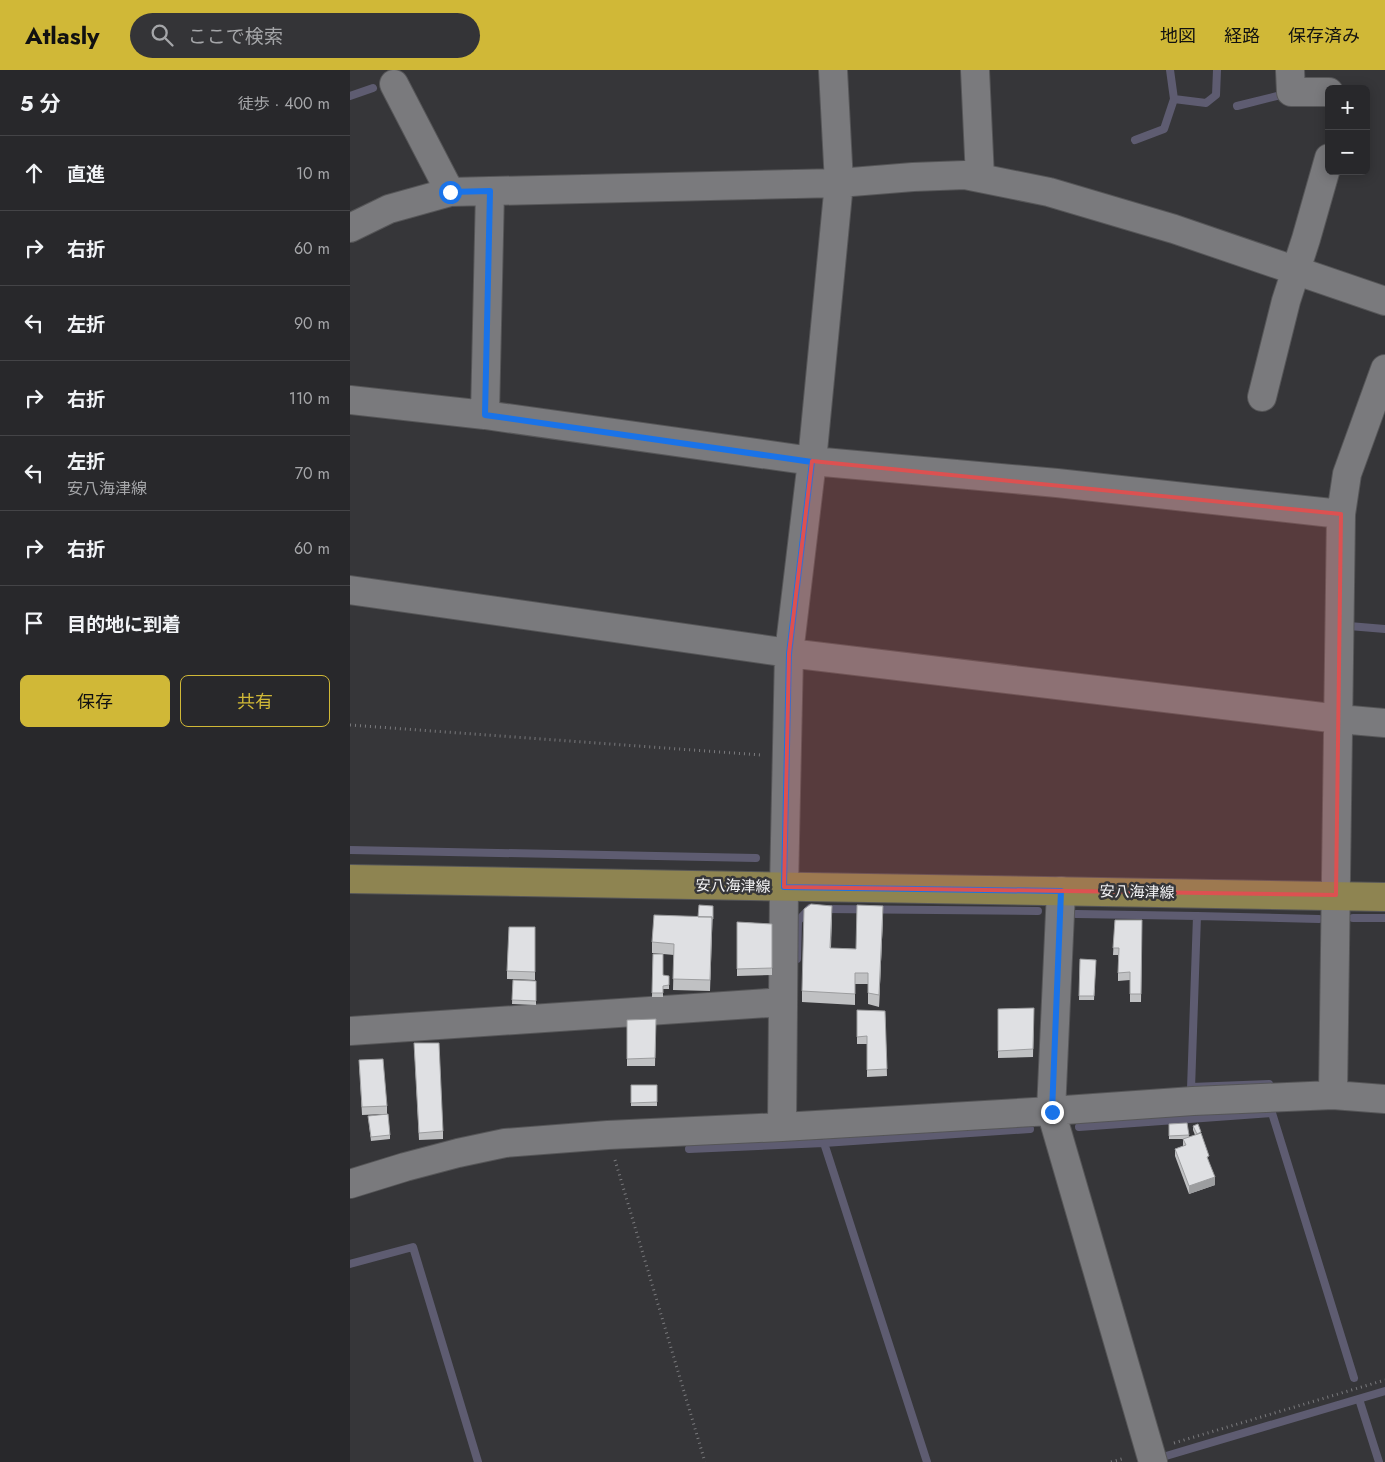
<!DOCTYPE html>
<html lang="ja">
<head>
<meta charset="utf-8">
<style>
  :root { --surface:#28282b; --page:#343437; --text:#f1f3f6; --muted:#a5a6a9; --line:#444447; --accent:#d0b837 }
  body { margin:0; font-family:Jost,"Noto Sans JP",sans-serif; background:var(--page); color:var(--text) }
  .controls { position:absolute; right:15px; top:15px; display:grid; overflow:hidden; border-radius:8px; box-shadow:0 2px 12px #0003 }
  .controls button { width:45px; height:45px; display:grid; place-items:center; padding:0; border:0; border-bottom:1px solid var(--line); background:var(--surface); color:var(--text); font:25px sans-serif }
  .stop { position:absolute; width:15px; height:15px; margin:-11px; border:4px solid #1a73e8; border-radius:50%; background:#fff }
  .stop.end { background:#1a73e8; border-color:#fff; box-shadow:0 1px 5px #0008 }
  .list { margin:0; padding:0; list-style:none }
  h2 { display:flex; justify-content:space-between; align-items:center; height:65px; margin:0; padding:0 20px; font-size:21px }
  h2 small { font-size:16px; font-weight:400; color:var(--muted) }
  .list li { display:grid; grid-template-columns:32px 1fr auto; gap:15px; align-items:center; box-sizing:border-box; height:75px; padding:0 20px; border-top:1px solid var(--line) }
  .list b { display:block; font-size:19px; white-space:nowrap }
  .list p { margin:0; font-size:16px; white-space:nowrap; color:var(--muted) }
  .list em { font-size:16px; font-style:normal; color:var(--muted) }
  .actions { display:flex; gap:10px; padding:15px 20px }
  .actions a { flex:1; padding:11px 0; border:1px solid var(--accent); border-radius:8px; text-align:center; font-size:18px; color:var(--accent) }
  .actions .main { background:var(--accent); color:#111 }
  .icon { flex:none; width:28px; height:28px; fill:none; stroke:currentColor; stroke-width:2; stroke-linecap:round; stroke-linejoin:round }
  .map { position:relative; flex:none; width:1035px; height:1392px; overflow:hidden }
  header { display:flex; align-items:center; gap:30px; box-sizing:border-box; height:70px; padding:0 25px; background:var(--accent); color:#111 }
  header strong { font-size:24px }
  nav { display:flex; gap:28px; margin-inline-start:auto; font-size:18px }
  .search { width:350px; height:45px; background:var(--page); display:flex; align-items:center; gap:12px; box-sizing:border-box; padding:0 18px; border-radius:28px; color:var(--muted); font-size:19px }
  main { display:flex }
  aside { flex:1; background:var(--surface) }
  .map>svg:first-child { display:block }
</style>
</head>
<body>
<header>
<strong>Atlasly</strong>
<div class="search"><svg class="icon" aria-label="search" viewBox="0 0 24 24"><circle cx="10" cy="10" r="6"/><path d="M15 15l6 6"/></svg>ここで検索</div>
<nav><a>地図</a><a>経路</a><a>保存済み</a></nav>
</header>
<main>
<aside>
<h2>5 分<small>徒歩 · 400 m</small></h2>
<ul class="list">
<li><svg class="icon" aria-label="ahead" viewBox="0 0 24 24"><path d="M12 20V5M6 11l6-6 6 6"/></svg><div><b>直進</b></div><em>10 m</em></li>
<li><svg class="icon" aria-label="right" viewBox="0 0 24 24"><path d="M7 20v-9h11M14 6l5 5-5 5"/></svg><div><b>右折</b></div><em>60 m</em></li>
<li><svg class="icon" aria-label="left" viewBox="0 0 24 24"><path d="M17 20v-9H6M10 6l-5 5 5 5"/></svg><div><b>左折</b></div><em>90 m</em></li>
<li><svg class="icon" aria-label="right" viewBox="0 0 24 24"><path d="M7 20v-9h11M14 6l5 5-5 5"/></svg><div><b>右折</b></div><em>110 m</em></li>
<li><svg class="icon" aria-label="left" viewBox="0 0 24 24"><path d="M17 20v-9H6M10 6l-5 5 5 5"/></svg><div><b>左折</b><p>安八海津線</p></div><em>70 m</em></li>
<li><svg class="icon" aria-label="right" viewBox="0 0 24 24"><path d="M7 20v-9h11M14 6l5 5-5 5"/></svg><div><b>右折</b></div><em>60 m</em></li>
<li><svg class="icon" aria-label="arrive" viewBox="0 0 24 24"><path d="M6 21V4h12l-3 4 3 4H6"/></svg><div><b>目的地に到着</b></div></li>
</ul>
<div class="actions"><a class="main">保存</a><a>共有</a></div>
</aside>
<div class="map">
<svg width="1035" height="1392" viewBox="0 0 1035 1392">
  <rect width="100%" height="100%" fill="#363639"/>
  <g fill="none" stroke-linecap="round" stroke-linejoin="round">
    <!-- stream -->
    <path stroke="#5e5c71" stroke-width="8" d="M0 26 23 18
      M824 29 856 33 866 25 867 0
      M887 36 935 24
      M785 70 814 59 824 29 820 0
      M999 556 1035 559
      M0 780 406 788
      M474 839 688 841
      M726 844 847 846
      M1003 848H1035
      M447 889 448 851 460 838
      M841 1017 919 1014
      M841 1019 847 846 969 849
      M729 1057 922 1043 1004 1308
      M474 1073 680 1059
      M339 1079 474 1073 577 1392
      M0 1194 63 1177 128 1392
      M1009 1329 1029 1392
      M816 1386 1035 1321"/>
    <defs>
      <path id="minor" d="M625 0 630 108
        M940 0 941 22H979
        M44 14 100 122
        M0 158 39 139 100 122 489 113 563 107 615 105 699 122 824 159 1035 231
        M912 327 936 231 956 169 979 88
        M0 330 135 345 462 391 707 413 991 444
        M135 345 140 121
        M0 520 439 583 989 649 1035 653
        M711 821 701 1041 803 1392
        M0 961 433 932
        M983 1025 991 444 997 404 1035 299
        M432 1057 434 817 439 583 462 391 489 113 483 0
        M0 1114 55 1097 108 1083 155 1073 258 1065 432 1057 701 1041 843 1031 983 1025 1035 1029"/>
      <path id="major" d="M0 809 1035 827"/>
    </defs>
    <!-- minor casing -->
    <use href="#minor" stroke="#565658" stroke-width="30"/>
    <!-- major casing -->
    <use href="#major" stroke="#565658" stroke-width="30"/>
    <!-- path -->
    <path stroke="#7a7a7d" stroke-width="3" stroke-dasharray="1 4" stroke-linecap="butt" d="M0 655 411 685
      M265 1090 355 1392
      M824 1373 1035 1310
      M761 1392 775 1388"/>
    <!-- minor -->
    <use href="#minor" stroke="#7a7a7d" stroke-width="28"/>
    <!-- major -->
    <use href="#major" stroke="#8e8451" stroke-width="28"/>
  </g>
  <!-- wall -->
  <path fill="#c0c1c3" d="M363 836 360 921 323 920 324 885 302 883V872L348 847Z
    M482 847 481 878 506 879 533 847 529 937 518 934V914H505V935L452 932V921Z
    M765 850H792L791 932H780V910L768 911V885H763Z
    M387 852 422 854V905L387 906Z
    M185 857V910L157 909V901Z
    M303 884 313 906H319V919H313V927H302Z
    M730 889 746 890 744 930H729Z
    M163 910 186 911V935L162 934Z
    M684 938 683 987 648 988V939Z
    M507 940 535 941 537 1006 517 1007V974H507Z
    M306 949 305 996H277V950Z
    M64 973 93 1061V1069L69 1070Z
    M9 990 37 1036V1044L12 1045Z
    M281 1015H307V1036H281Z
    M18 1046 40 1065V1069L21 1071Z
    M837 1053 839 1067 845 1065 843 1060V1056L851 1063 865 1115 839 1124 825 1086V1079L833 1076V1069H819V1054Z"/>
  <!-- shaded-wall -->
  <path fill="#9c9d9f" d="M533 836V847L529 937V925Z
    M865 1107V1115L839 1124V1116Z"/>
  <!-- building -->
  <path fill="#dfe0e3" stroke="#9c9d9f" d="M461 834 482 836 480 878 506 879 507 835 533 836 529 925 518 923V903H505V924L452 921 454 839Z
    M349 835 363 836V849H362V847H348Z
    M304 845 362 847 360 910 323 909 324 874 302 872Z
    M765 850H792L791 924H780V902L768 903 769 878H763Z
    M387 852 422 854V898L387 899Z
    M159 857H185V902L157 901Z
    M303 884H313V905L319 906V915L313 916V923H302Z
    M730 889 746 890 744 926H729Z
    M163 910 186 911V931L162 930Z
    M684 938 683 979 648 981V939Z
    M507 940 535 941 537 999 517 1000V966L507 967Z
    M306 949 305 988 277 989V950Z
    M64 973H89L93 1061 69 1063Z
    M33 989 37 1036 12 1037 9 990Z
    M281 1015H307V1032L281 1033Z
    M38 1044 40 1065 21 1067 18 1046Z
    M837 1053 839 1065 819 1066V1054Z
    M848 1054 851 1062 847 1064 843 1056Z
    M851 1063 859 1086 857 1087 865 1107 839 1116 825 1079 836 1075 833 1069Z"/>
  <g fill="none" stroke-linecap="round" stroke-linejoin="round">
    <!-- route -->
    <path stroke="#1a73e8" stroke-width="6" d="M100 122 140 121 135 345 462 392 439 584 434 817 711 821 702 1042"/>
  </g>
  <!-- marked area -->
  <path fill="#dc5151" fill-opacity="0.2" stroke="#dc5151" stroke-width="4" stroke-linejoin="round" d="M462 391 991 444 986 825 434 817 439 583Z"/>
  <g text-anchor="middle" stroke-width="5" stroke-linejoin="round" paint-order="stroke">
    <!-- street labels -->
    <g font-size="15" fill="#f4f4f6" stroke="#363639">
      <text transform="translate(383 816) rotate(1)" y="5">安八海津線</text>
      <text transform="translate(787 822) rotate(1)" y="5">安八海津線</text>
    </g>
  </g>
</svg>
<div class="controls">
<button>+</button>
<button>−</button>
</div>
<div class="stop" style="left:100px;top:122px"></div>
<div class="stop end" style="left:702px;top:1042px"></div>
</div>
</main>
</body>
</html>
